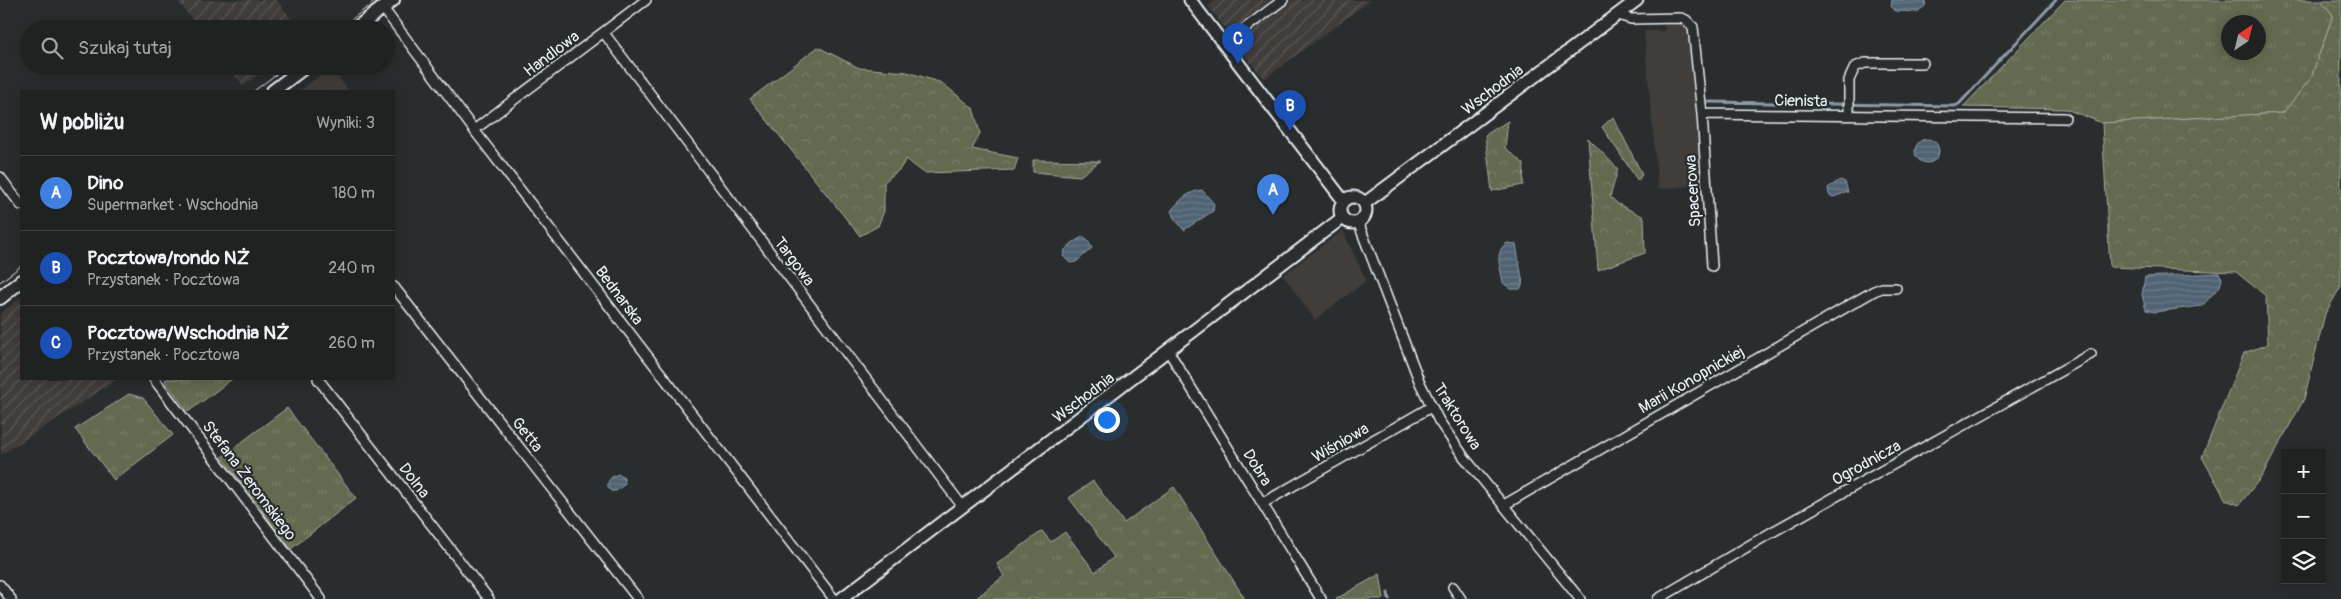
<!DOCTYPE html>
<html lang="pl">
<head>
<meta charset="utf-8">
<style>
  :root { --surface:#202222; --page:#2d2f2f; --text:#f1f3f6; --muted:#a2a4a5; --line:#3d3f40; --accent:#2563eb }
  body { margin:0; font-family:Pangolin,sans-serif; background:var(--page); color:var(--text) }
  .controls { position:absolute; right:15px; bottom:15px; display:grid; overflow:hidden; border-radius:0px; box-shadow:0 2px 12px #0003 }
  .controls button { width:45px; height:45px; display:grid; place-items:center; padding:0; border:0; border-bottom:1px solid var(--line); background:var(--surface); color:var(--text); font:25px sans-serif }
  .compass { position:absolute; left:2221px; top:15px; width:45px; height:45px; border-radius:50%; background:var(--surface); box-shadow:0 2px 12px #0003; rotate:35deg }
  .you { position:absolute; left:1106px; top:419px; width:18px; height:18px; margin:-12px; border:4px solid #fff; border-radius:50%; background:#1a73e8; box-shadow:0 0 0 8px #1a73e833 }
  .badge { display:grid; place-items:center; width:32px; height:32px; border-radius:50%; background:var(--accent); color:#fff; font-size:16px; font-weight:700 }
  .pin { position:absolute; translate:-50% -41px; filter:drop-shadow(0 1px 2px #0008) }
  .pin::after { content:''; position:absolute; top:26px; width:18px; height:15px; background:inherit; clip-path:polygon(0 0,100% 0,50% 100%) }
  .list { margin:0; padding:0; list-style:none }
  h2 { display:flex; justify-content:space-between; align-items:center; height:65px; margin:0; padding:0 20px; font-size:21px }
  h2 small { font-size:16px; font-weight:400; color:var(--muted) }
  .list li { display:grid; grid-template-columns:32px 1fr auto; gap:15px; align-items:center; box-sizing:border-box; height:75px; padding:0 20px; border-top:1px solid var(--line) }
  .list b { display:block; font-size:19px; white-space:nowrap }
  .list p { margin:0; font-size:16px; white-space:nowrap; color:var(--muted) }
  .list em { font-size:16px; font-style:normal; color:var(--muted) }
  .icon { flex:none; width:28px; height:28px; fill:none; stroke:currentColor; stroke-width:2; stroke-linecap:round; stroke-linejoin:round }
  .map { position:relative; flex:none; width:2341px; height:599px; overflow:hidden }
  .search { position:absolute; background:var(--surface); box-shadow:0 2px 12px #0003; left:20px; top:20px; width:375px; height:55px; display:flex; align-items:center; gap:12px; box-sizing:border-box; padding:0 18px; border-radius:28px; color:var(--muted); font-size:19px }
  .panel { position:absolute; background:var(--surface); box-shadow:0 2px 12px #0003; left:20px; top:90px; width:375px; height:290px; border-radius:0px }
  .map>svg:first-child { display:block }
</style>
</head>
<body>
<div class="map">
<svg width="2341" height="599" viewBox="0 0 2341 599">
  <defs>
    <pattern id="industrial-furrows" width="10" height="10" patternUnits="userSpaceOnUse" patternTransform="scale(1.25)"><rect width="10" height="10" fill="#3f3c3b"/><path d="M-1 1l2-2M0 10L10 0M9 11l2-2" fill="none" stroke="#5b5958"/></pattern>
    <pattern id="grass-tufts" width="24" height="20" patternUnits="userSpaceOnUse" patternTransform="scale(1.25)"><rect width="24" height="20" fill="#626a50"/><path d="M3 7l-1-3M5 7V3M7 7l1-3M15 17l-1-3M17 17v-4M19 17l1-3" fill="none" stroke="#78806a"/></pattern>
    <pattern id="forest-crowns" width="20" height="18" patternUnits="userSpaceOnUse" patternTransform="scale(1.25)"><rect width="20" height="18" fill="#626a50"/><path d="M2 6a3 3 0 1 1 6 0M12 15a3 3 0 1 1 6 0" fill="none" stroke="#78806a"/></pattern>
    <pattern id="water-rules" width="6" height="5" patternUnits="userSpaceOnUse" patternTransform="scale(1.25)"><rect width="6" height="5" fill="#506373"/><path d="M0 2.5h6" fill="none" stroke="#697a88"/></pattern>
  </defs>
  <rect width="100%" height="100%" fill="#2a2d2e"/>
  <filter id="ink" filterUnits="userSpaceOnUse"><feTurbulence type="fractalNoise" baseFrequency=".02" numOctaves="2"/><feDisplacementMap in="SourceGraphic" scale="10" xChannelSelector="R" yChannelSelector="G"/><feConvolveMatrix kernelMatrix="1 2 1 2 8 2 1 2 1" color-interpolation-filters="sRGB"/></filter>
  <g filter="url(#ink)">
    <!-- built -->
    <path fill="#3f3c3b" d="M1664 22H1682L1688 29 1702 185 1658 189 1644 31H1665Z
      M331 67 349 91H299L326 71Z
      M1343 230 1366 281 1315 320 1283 275Z"/>
    <!-- industrial -->
    <path fill="url(#industrial-furrows)" d="M177 0H277L299 29H199Z
      M1216 0H1275L1236 29 1224 27 1208 6Z
      M1291 0H1371L1264 79 1240 49 1242 37Z
      M228 66H270L243 86Z
      M21 297V379H118L1 455 0 314Z"/>
    <!-- grass -->
    <path fill="url(#grass-tufts)" stroke="#a5aea4" fill-rule="evenodd" d="M2065 0H2321L2333 15 2311 78 2283 113 2102 123 2066 109 1963 107ZM2228 22H2258V52H2228Z
      M166 379H232L188 412 165 381Z
      M129 394 143 398 173 435 114 480 75 429Z
      M287 408 356 498 291 549 222 457Z
      M1093 481 1124 523 1174 487 1245 599H975L1004 576 997 564 1042 531 1051 542 1065 532 1095 572 1114 557 1069 498Z
      M1380 574 1384 599H1336Z"/>
    <!-- forest -->
    <path fill="url(#forest-crowns)" stroke="#a5aea4" d="M2321 0H2341V286L2325 314 2304 399 2262 476 2239 505 2226 500 2202 457 2244 353 2268 344 2266 296 2236 272 2110 267 2102 123 2283 113 2311 78 2333 15Z
      M818 47 859 68 907 72 942 83 973 108 980 133 972 149 1018 158 1014 170 924 173 906 159 900 169 884 182V211L878 226 860 236 750 99Z
      M1613 117 1642 174 1638 181 1602 127Z
      M1508 121 1505 148 1524 164 1523 185 1492 191 1485 135Z
      M1588 138 1618 169 1610 197 1618 204 1644 217 1645 253 1598 270Z
      M1033 160 1100 161 1080 176 1033 172Z"/>
    <!-- water -->
    <path fill="url(#water-rules)" stroke="#8d9ca8" d="M1892 0H1926L1925 6 1917 12 1895 11 1891 6Z
      M1915 151a12 12 0 1 1 24 0a12 12 0 1 1-24 0Z
      M1840 180 1845 182 1848 192 1833 197 1829 195 1828 188Z
      M1202 190 1214 204 1213 211 1184 230 1174 218 1171 211C1180 200 1187 192 1202 190Z
      M1082 237 1086 238 1092 248 1076 262 1070 263 1063 256 1065 250 1072 243Z
      M1507 243 1516 244 1523 284 1520 289H1511L1503 283C1501 268 1493 253 1507 243Z
      M2219 273 2222 278 2220 286 2202 306 2154 312 2146 310 2142 295 2145 277Z
      M618 474 624 478 625 484 616 491H611L608 487C607 480 612 476 618 474Z"/>
    <g fill="none" stroke-linecap="round" stroke-linejoin="round">
      <!-- stream -->
      <path stroke="#8d9ca8" stroke-width="3" d="M1709 102 1955 106 1959 104 2056 0
        M1388 593 1389 599"/>
      <defs>
        <path id="minor" d="M383 8 474 130 834 599
          M1618 15 1631 19 1681 18 1686 20 1693 27 1702 114 1712 266
          M604 33 963 507
          M1224 44 1283 0
          M1702 114 2065 118
          M1849 115V80L1855 67 1865 63H1923
          M474 130 646 0
          M0 177 21 205
          M1358 222 1420 383 1439 421 1464 457 1580 599
          M394 287 638 599
          M1169 352 1321 599
          M154 379 321 599
          M318 379 489 599
          M1263 503 1431 407
          M1504 505 1874 291 1882 288H1896
          M0 585 11 599
          M1453 587 1461 599
          M1658 599 1774 531 2091 354"/>
        <path id="tertiary" d="M1190 0 1343 200
          M1340 210a13 13 0 1 1 26 0a13 13 0 1 1-26 0Z
          M1365 203 1637 0
          M841 599 1342 218"/>
        <path id="secondary" d="M355 29 393 0
          M273 91 306 66
          M0 298 21 281"/>
      </defs>
      <!-- minor casing -->
      <use href="#minor" stroke="#e8f1f8" stroke-width="12"/>
      <!-- tertiary casing -->
      <use href="#tertiary" stroke="#e8f1f8" stroke-width="15"/>
      <!-- secondary casing -->
      <use href="#secondary" stroke="#e8f1f8" stroke-width="16"/>
      <!-- minor -->
      <use href="#minor" stroke="#2a2d2e" stroke-width="9"/>
      <!-- tertiary -->
      <use href="#tertiary" stroke="#2a2d2e" stroke-width="11"/>
      <!-- secondary -->
      <use href="#secondary" stroke="#2a2d2e" stroke-width="12"/>
      <!-- tram -->
      <path stroke="#e8f1f8" stroke-width="1" d="M339 29 377 0
        M254 91 287 66
        M0 282 21 266"/>
    </g>
  </g>
  <g text-anchor="middle" stroke-width="4.5" stroke-linejoin="round" paint-order="stroke">
    <!-- street labels -->
    <g font-size="16" fill="#e8f1f8" stroke="#2a2d2e">
      <text transform="translate(551 53) rotate(-37)" y="6">Handlowa</text>
      <text transform="translate(1492 89) rotate(-37)" y="6">Wschodnia</text>
      <text transform="translate(1801 100) rotate(1)" y="6">Cienista</text>
      <text transform="translate(1692 191) rotate(-94)" y="6">Spacerowa</text>
      <text transform="translate(795 261) rotate(53)" y="6">Targowa</text>
      <text transform="translate(620 295) rotate(53)" y="6">Bednarska</text>
      <text transform="translate(1691 379) rotate(-30)" y="6">Marii Konopnickiej</text>
      <text transform="translate(1083 397) rotate(-37)" y="6">Wschodnia</text>
      <text transform="translate(1458 416) rotate(58)" y="6">Traktorowa</text>
      <text transform="translate(528 434) rotate(52)" y="6">Getta</text>
      <text transform="translate(1340 442) rotate(-30)" y="6">Wiśniowa</text>
      <text transform="translate(1866 462) rotate(-29)" y="6">Ogrodnicza</text>
      <text transform="translate(1258 467) rotate(58)" y="6">Dobra</text>
      <text transform="translate(250 480) rotate(53)" y="6">Stefana Żeromskiego</text>
      <text transform="translate(415 480) rotate(52)" y="6">Dolna</text>
    </g>
  </g>
</svg>
<div class="controls">
<button>+</button>
<button>−</button>
<button><svg class="icon" aria-label="layers" viewBox="0 0 24 24"><path d="M12 4l9 5-9 5-9-5zM3 14l9 5 9-5"/></svg></button>
</div>
<svg class="compass" viewBox="-18 -18 36 36"><path d="M0-13l5 13h-10z" fill="#e53935"/><path d="M0 13l5-13h-10z" fill="#a2a4a5"/></svg>
<div class="you"></div>
<div class="pin badge" style="left:1273px;top:215px;background:#3f7fe0">A</div>
<div class="pin badge" style="left:1290px;top:131px;background:#1a4fb4">B</div>
<div class="pin badge" style="left:1238px;top:64px;background:#1a4fb4">C</div>
<div class="search"><svg class="icon" aria-label="search" viewBox="0 0 24 24"><circle cx="10" cy="10" r="6"/><path d="M15 15l6 6"/></svg>Szukaj tutaj</div>
<section class="panel">
<h2>W pobliżu<small>Wyniki: 3</small></h2>
<ul class="list">
<li><span class="badge" style="background:#3f7fe0">A</span><div><b>Dino</b><p>Supermarket · Wschodnia</p></div><em>180 m</em></li>
<li><span class="badge" style="background:#1a4fb4">B</span><div><b>Pocztowa/rondo NŻ</b><p>Przystanek · Pocztowa</p></div><em>240 m</em></li>
<li><span class="badge" style="background:#1a4fb4">C</span><div><b>Pocztowa/Wschodnia NŻ</b><p>Przystanek · Pocztowa</p></div><em>260 m</em></li>
</ul>
</section>
</div>
</body>
</html>
